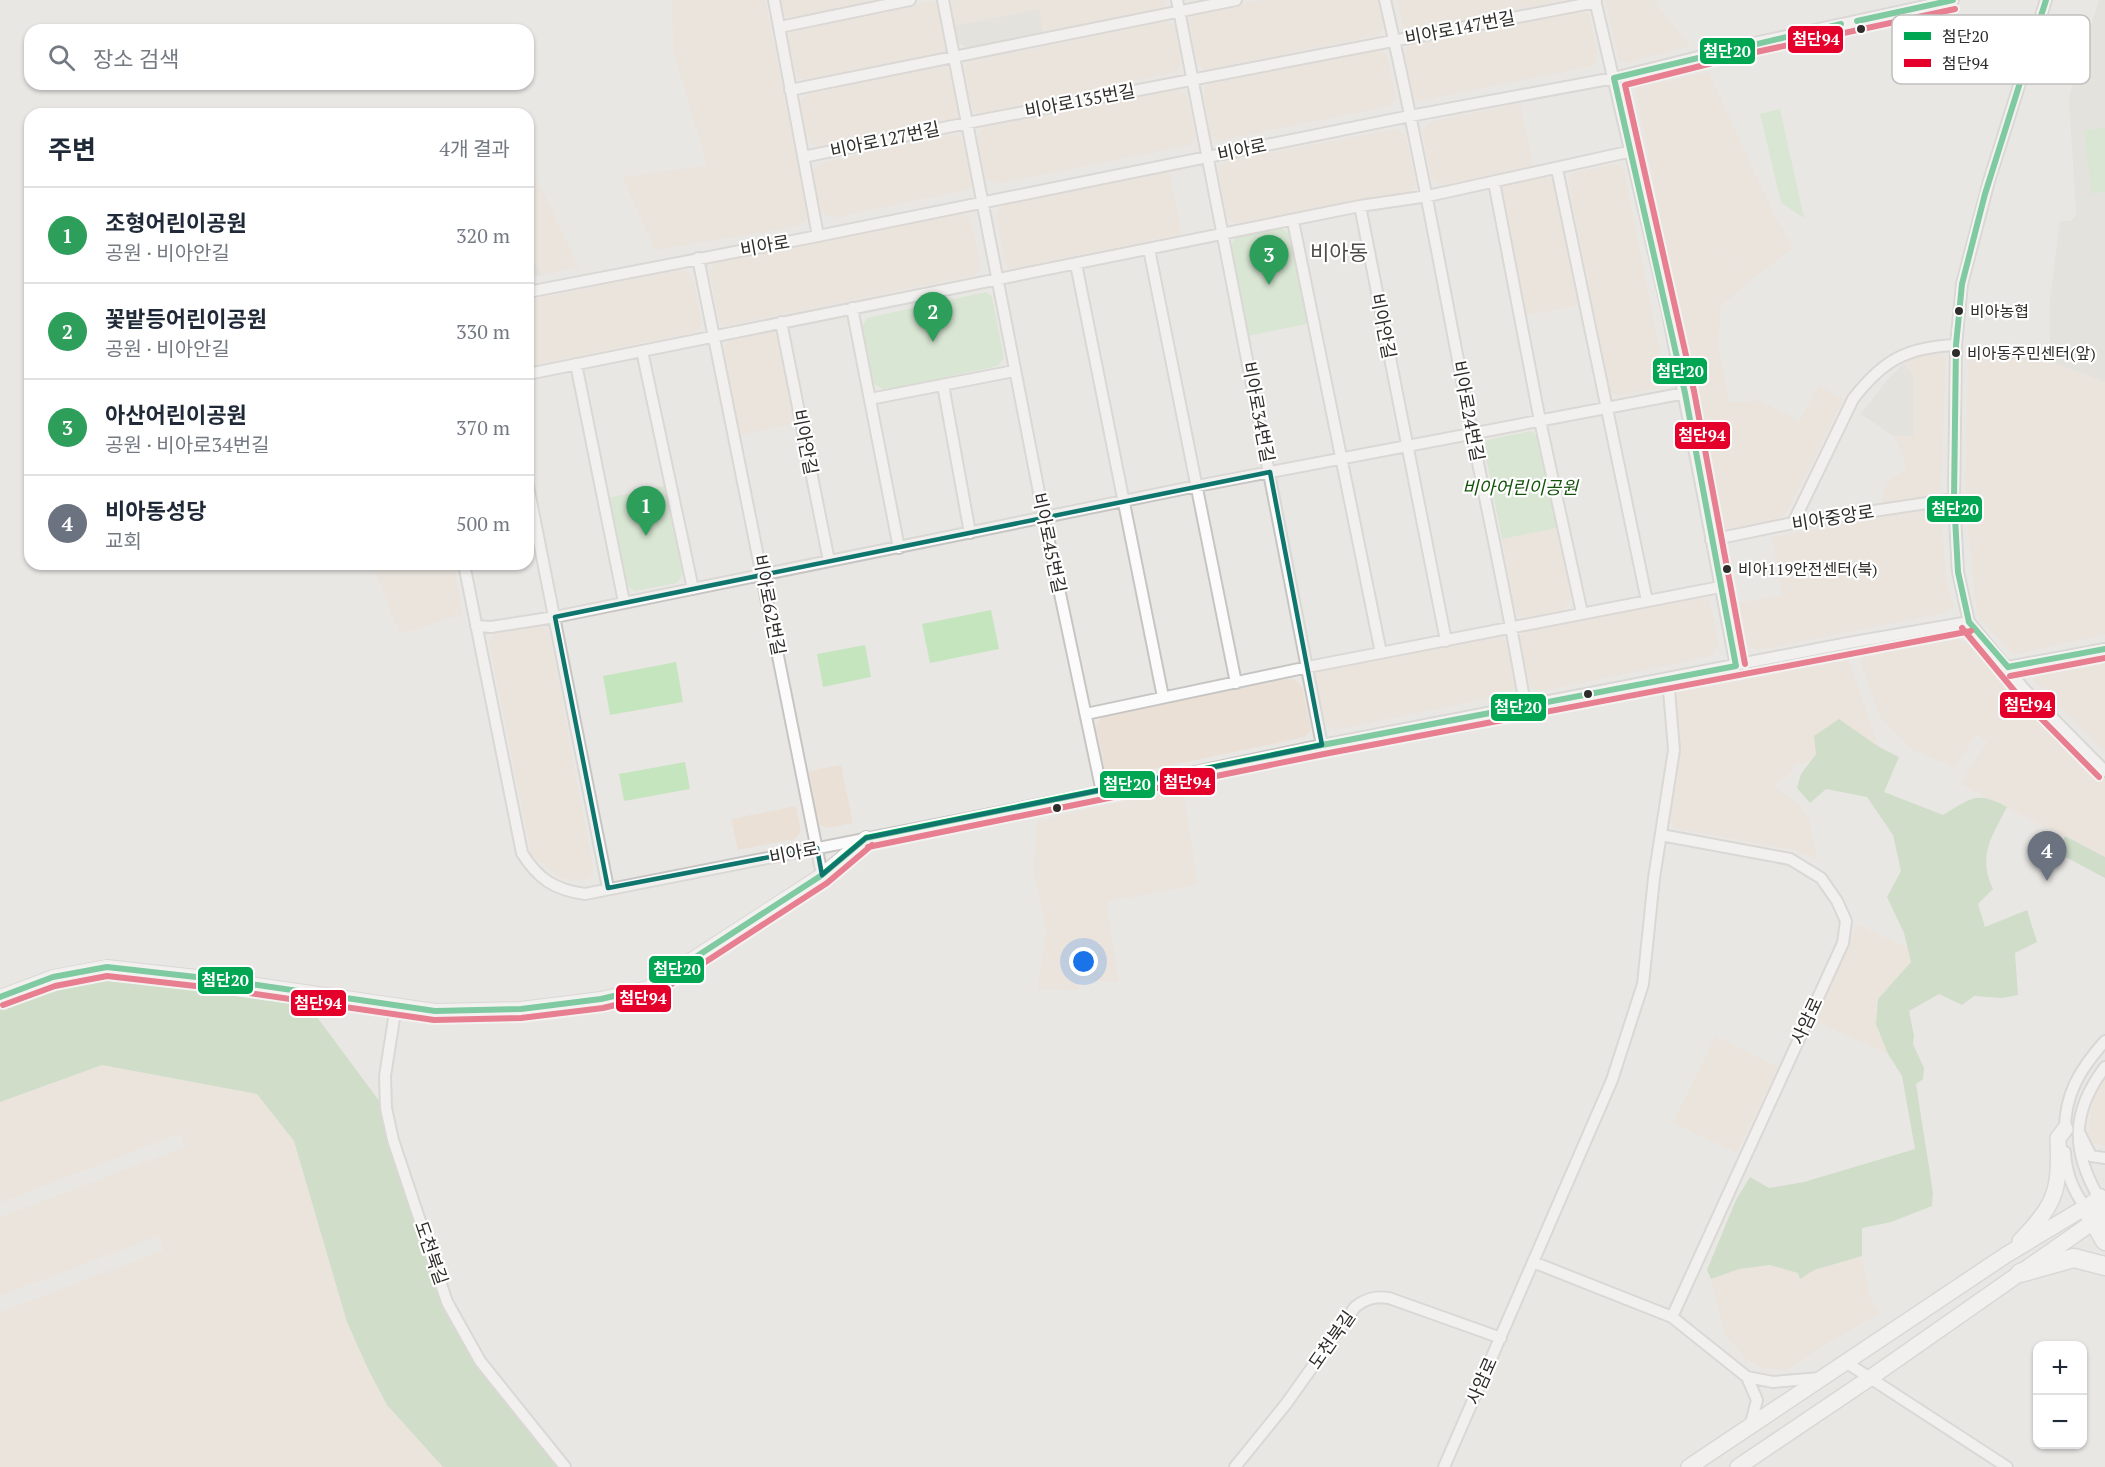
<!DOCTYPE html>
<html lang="ko">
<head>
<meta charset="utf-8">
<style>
  :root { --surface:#fff; --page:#f2f2f3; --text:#1f2937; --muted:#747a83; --line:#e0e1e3; --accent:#111827 }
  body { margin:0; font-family:"PT Serif","Noto Sans KR",serif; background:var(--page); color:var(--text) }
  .controls { position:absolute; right:18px; bottom:18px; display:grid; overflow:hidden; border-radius:12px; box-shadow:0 2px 4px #0004 }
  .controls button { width:54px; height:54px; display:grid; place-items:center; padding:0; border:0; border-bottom:2px solid var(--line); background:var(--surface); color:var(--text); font:30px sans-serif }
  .you { position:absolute; left:1084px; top:962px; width:21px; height:21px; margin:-15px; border:4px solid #fff; border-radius:50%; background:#1a73e8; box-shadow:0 0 0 9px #1a73e833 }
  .badge { display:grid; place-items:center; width:39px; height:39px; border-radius:50%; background:var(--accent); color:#fff; font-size:20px; font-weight:700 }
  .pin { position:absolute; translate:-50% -50px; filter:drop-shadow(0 2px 3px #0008) }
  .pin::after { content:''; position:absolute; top:32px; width:21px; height:18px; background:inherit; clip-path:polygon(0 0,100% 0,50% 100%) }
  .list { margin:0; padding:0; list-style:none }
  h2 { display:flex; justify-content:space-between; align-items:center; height:78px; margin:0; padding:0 24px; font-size:26px }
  h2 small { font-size:20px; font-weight:400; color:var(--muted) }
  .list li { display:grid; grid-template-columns:39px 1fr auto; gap:18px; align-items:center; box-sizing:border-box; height:96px; padding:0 24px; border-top:2px solid var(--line) }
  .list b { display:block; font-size:22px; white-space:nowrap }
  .list p { margin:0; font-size:20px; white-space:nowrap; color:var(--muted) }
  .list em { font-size:20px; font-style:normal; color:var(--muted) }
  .icon { flex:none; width:33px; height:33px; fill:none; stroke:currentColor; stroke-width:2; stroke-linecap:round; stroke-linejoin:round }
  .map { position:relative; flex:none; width:2105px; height:1467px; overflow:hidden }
  .search { position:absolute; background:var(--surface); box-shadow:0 2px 4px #0004; left:24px; top:24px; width:510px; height:66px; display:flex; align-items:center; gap:15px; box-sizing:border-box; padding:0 21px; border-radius:18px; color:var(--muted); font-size:22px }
  .panel { position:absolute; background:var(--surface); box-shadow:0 2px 4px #0004; left:24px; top:108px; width:510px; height:462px; border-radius:18px }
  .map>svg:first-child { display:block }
</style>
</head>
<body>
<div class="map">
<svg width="2105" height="1467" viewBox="0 0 2105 1467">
  <rect width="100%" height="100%" fill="#e9e7e4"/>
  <!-- commercial -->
  <path fill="#ebe0d6" d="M1666 82 1706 255 1725 250 1749 282 1720 307 1719 349 1730 402H1754L1734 424 1751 526 1729 530 1720 526 1636 92 1640 85Z
    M1921 353H1942L1946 357 1941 492 1883 505 1882 493 1890 479 1905 470V459L1893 436H1913V375L1904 363Z
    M1968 354 2050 361 2105 382V635L2013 655 1977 616 1965 501Z
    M1941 504 1946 577 1954 608 1943 613 1760 650 1750 648 1744 643 1737 603 1782 595 1772 537Z
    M1702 596 1710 603 1719 644 1712 656 1539 692 1529 685 1520 637 1524 631Z
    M541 625 549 631 594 872 589 879 573 881 559 877 531 854 489 642 496 632Z
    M1497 635 1506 641 1516 685 1510 694 1335 730 1325 723 1316 676 1320 670Z
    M1956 637 1976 650 2105 780V857L1960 784 1987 742 1977 734 1955 768 1913 750 1880 717 1859 657Z
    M2105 657V752L2033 680 2044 669Z
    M1292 678 1302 686 1311 729 1305 737 1115 777 1105 771 1096 725 1102 716Z
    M841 765 853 823 828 828 819 825 809 771Z
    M1183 789 1198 885 1105 902 1092 808Z
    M796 806 801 831 795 839 738 850 731 819Z
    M1862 1256 1870 1297 1880 1313 1823 1346 1801 1292 1800 1279 1814 1270Z"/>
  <!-- industrial -->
  <path fill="#ece0d6" d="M672 0H765L809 218 796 227 655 250 622 177 707 165 673 51Z
    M778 0H888L792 20 781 12Z
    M954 0H1168L1160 9 1043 32 1038 9 954 26 950 7Z
    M1262 0H1380L1385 26 1379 35 1206 70 1197 64 1189 23 1196 13Z
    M1398 0H1565L1410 31 1403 27Z
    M1605 0H1653L1691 46 1627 63 1619 61Z
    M932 1 939 5 948 49 944 56 807 84 796 76 788 38 793 30Z
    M1582 10 1590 15 1598 58 1593 66 1420 101 1413 97 1405 52 1410 44Z
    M1167 21 1175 26 1182 63 1176 72 980 114 972 109 964 70 969 62Z
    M1380 50 1387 55 1396 98 1391 106 1218 141 1211 137 1203 92 1208 84Z
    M943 65 951 71 961 114 956 121 820 149 808 141 800 103 807 93Z
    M1708 71 1776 218 1794 248 1749 282 1726 250 1706 255 1666 82Z
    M1176 89 1187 96 1196 138 1191 145 997 184 985 177 977 137 983 127Z
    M1520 103 1533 166 1442 185 1432 179 1422 132 1429 122Z
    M1396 129 1406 136 1416 184 1410 192 1237 225 1227 218 1218 171 1225 161Z
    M955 134 963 140 973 184 968 190 832 218 820 211 812 172 819 163Z
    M1615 164 1624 169 1666 381 1661 387 1617 396 1610 391 1568 180 1572 173Z
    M531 169 542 189 579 267 542 275 528 250V170Z
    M1169 170 1182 234 1011 269 1006 266 996 214 1003 204Z
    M1547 177 1555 182 1580 305 1524 316 1500 194 1504 185Z
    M961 212 971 219 981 267 976 275 724 326 720 324 709 272 716 262Z
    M682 269 692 275 702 324 697 332 528 366V300Z
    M769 330 779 337 796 424 738 435 721 352 729 339Z
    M1819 385 1844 399 1788 510 1777 522 1751 526 1734 424 1756 398 1799 421Z
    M1557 528 1571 598 1564 610 1523 618 1515 612 1502 539Z
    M375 564H453L463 614 405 633 399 632 375 572Z
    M1848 658 1879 747 1839 719 1810 761 1794 766 1790 774 1774 786 1799 804 1809 818 1817 860 1793 850 1673 828 1670 820 1680 733 1675 691Z
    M1092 808 1119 982 1079 980 1078 990 1037 989 1046 931 1033 871 1037 821Z
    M1857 924 1908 948 1912 962 1877 999 1876 1024 1888 1054 1816 1022Z
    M1715 1036 1778 1067 1737 1153 1673 1123Z
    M102 1065 257 1094 294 1141 347 1322 368 1369 387 1405 443 1467H0V1312L163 1250 158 1236 0 1296V1217L185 1147 179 1134 0 1203V1102Z
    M2105 1077V1146H2103L2093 1143 2088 1133 2094 1093Z
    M1770 1264 1798 1273 1801 1292 1823 1346 1786 1371 1763 1368 1746 1359 1725 1335 1711 1279 1739 1269Z"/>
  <!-- built -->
  <path fill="#dedbd3" d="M2099 0H2105V382L2050 361V301L2059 227 2061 221H2070L2076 215 2069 97Z
    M1039 9 1043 32 967 48 958 42 954 26Z
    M528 250 529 251 542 275 528 278Z
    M1904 363 1913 375V436H1893L1861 414 1887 380Z"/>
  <!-- green -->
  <path fill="#c5e5be" d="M1780 109 1804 218 1781 203 1760 114Z
    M2105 128V192L2092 194 2084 130Z
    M1281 228 1289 234 1307 324 1248 336 1230 246 1237 236Z
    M986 292 992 297 1004 358 998 366 884 390 874 384 862 326 867 318Z
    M1531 431 1539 438 1557 528 1502 539 1484 447 1487 440Z
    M664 486 683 574 677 583 635 591 627 586 608 498Z
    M991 610 999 649 930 663 922 624Z
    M865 645 871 677 823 687 817 654Z
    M676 662 683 702 610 715 603 676Z
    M685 762 690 789 624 801 619 774Z"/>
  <!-- forest -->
  <path fill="#afd0a8" d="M1839 719 1879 747 1899 757 1884 792 1943 815C1971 799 1976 790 2007 807 1992 837 1977 855 1993 889L1978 904 1985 927 2027 910 2037 942 2015 953 2018 995 2002 998 1974 996 1962 1005 1939 994 1909 1011 1914 1036 1913 1044 1924 1068 1923 1079 1916 1084 1933 1193 1932 1206 1891 1222 1862 1228V1256L1814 1270 1800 1279 1798 1273 1770 1265 1739 1269 1711 1279 1707 1270 1736 1200 1750 1177 1769 1188 1804 1182 1915 1149 1902 1076 1888 1054 1876 1024 1878 999 1911 962 1904 933 1887 897 1901 871 1893 835 1867 797 1826 789 1810 803 1797 788 1801 774 1816 754 1814 736Z
    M2065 836 2105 857V878L2058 853Z
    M104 976 183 983 299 1001 311 1009 383 1106 466 1345C494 1391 529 1429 566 1467H443L387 1405 368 1369 347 1322 294 1141 257 1094 102 1065 0 1102V1007L70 982Z"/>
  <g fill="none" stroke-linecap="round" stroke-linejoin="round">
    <defs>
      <path id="minor" d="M774 0 818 236
        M943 0 1044 518 1102 792
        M1177 0 1322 745
        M1385 0C1418 144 1444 288 1472 433 1490 524 1510 614 1525 705
        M1595 0 1667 308 1736 666
        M2046 0 1989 181 1962 284 1956 345 1954 499 1958 572 1969 622 2023 688 2105 771
        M780 27 910 0
        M790 90 1236 0
        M803 157 967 123 1596 2
        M1557 169 1647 601
        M1494 182 1540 421 1582 613
        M1360 206 1446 641
        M1293 221 1381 653
        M1149 249 1236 683
        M698 258 822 875
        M1076 264 1163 697
        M528 292 818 236 1410 116 1614 78 1754 43 1953 0
        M852 308 899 548
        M781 322 829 561
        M642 351 693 589
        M576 364 624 602
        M528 374 1360 206 1428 196 1632 151
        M943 385 970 533
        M870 399 1014 371
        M528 486 608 888
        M1793 523 1853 399C1883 360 1907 347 1956 345
        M1711 540 1793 523 1954 499
        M464 564 522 853C538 879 555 890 585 894L1102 792 1322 745 1848 643 1969 622
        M476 626 491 627 555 617 1197 486 1685 393
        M2008 667 2105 649
        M1086 714 1308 667 1720 587
        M1661 835 1790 859 1821 878 1837 901 1846 921 1843 943 1672 1317
        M396 1006 385 1076 386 1108 393 1140 447 1302 480 1361 565 1467
        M2079 1132 2091 1156 2105 1158
        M2065 1133C2064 1095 2080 1069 2105 1041
        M2065 1152C2066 1174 2073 1191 2086 1208
        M2099 1198C2071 1150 2071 1112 2105 1067
        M1533 1262 1672 1317 1747 1377
        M1847 1363 2007 1467
        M1750 1427 1757 1400 1747 1377 1773 1382 1820 1378
        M1235 1467 1286 1404 1355 1307C1366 1298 1376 1296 1389 1298L1501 1338
        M1444 1467 1612 1080 1643 984 1654 878 1674 750 1668 678"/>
      <path id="secondary" d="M0 997 53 977 107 967 223 980 435 1011 521 1009 601 999 648 988 822 875 866 838"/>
      <path id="primary" d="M2020 1241C2057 1203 2060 1189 2058 1138L2065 1129
        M1689 1467 2006 1255 2094 1202
        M1738 1467 1870 1378 2103 1215"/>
      <path id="motorway" d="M2099 1198 2105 1208
        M2086 1208 2105 1241
        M2020 1273 2074 1258 2105 1266"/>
    </defs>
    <!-- minor casing -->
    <use href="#minor" stroke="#c7c5c3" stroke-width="14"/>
    <!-- secondary casing -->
    <use href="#secondary" stroke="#c7c5c3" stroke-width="16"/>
    <!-- primary casing -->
    <use href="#primary" stroke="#c7c5c3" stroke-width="18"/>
    <!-- motorway casing -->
    <use href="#motorway" stroke="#c7c5c3" stroke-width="21"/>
    <!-- minor -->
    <use href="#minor" stroke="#fcfbfb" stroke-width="10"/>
    <!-- secondary -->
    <use href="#secondary" stroke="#fcfbfb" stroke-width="14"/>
    <!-- primary -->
    <use href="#primary" stroke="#fcfbfb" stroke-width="15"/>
    <!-- motorway -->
    <use href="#motorway" stroke="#fcfbfb" stroke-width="18"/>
    <defs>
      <path id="bus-1" d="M1857 21 1953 0
        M1614 78 1685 393 1736 666
        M1614 78 1841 24
        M2008 667 1969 622 1958 572 1954 499 1956 345 1962 284 1985 194 2046 0
        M2008 667 2105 649
        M866 838 1322 745 1736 666
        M0 997 53 977 107 967 223 980 435 1011 521 1009 601 999 648 988 822 875 866 838"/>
      <path id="bus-2" d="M1962 628 2017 694 2099 777
        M1745 664 1694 391 1625 85 1756 52 1955 9
        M2010 676 2105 658
        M868 847 1324 754 1971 631
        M3 1005 55 986 107 976 222 989 434 1020 521 1018 603 1008 653 996 827 883 872 845"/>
    </defs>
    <!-- bus-1 casing -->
    <use href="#bus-1" stroke="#fff" stroke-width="10"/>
    <!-- bus-2 casing -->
    <use href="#bus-2" stroke="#fff" stroke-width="10"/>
    <!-- bus-1 -->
    <use href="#bus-1" stroke="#00a651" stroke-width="6"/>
    <!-- bus-2 -->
    <use href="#bus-2" stroke="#e4002b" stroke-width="6"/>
  </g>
  <!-- marked area -->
  <path d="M0 0H2105V1467H0ZM1270 472 1322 745 866 838 822 875 817 848 608 888 555 617Z" fill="#e9e7e4" fill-opacity=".55" fill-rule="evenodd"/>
  <path fill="none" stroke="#0f766e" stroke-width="4.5" stroke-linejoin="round" d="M1270 472 1322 745 866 838 822 875 817 848 608 888 555 617Z"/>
  <!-- markers -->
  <g fill="#2e2d2b" stroke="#fff" stroke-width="2">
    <circle cx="1861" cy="29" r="5"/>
    <circle cx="1959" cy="311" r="5"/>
    <circle cx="1956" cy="353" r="5"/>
    <circle cx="1727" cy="569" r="5"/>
    <circle cx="1588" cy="694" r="5"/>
    <circle cx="1057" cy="808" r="5"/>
  </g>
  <g text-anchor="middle" stroke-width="4.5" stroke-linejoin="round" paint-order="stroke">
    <!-- bus labels -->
    <g font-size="16" fill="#2e2d2b" stroke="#fff" text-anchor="start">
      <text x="1970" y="317">비아농협</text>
      <text x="1967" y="359">비아동주민센터(앞)</text>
      <text x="1738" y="575">비아119안전센터(북)</text>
    </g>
    <!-- street labels -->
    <g font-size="18" fill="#2e2d2b" stroke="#fff">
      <text transform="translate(1460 28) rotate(-11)" y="6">비아로147번길</text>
      <text transform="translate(1080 101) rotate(-11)" y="6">비아로135번길</text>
      <text transform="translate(885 140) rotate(-12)" y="6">비아로127번길</text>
      <text transform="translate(1242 150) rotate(-12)" y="6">비아로</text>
      <text transform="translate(765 246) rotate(-10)" y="6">비아로</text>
      <text transform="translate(1383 326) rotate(79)" y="6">비아안길</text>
      <text transform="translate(1468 411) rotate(79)" y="6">비아로24번길</text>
      <text transform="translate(1258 412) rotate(79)" y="6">비아로34번길</text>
      <text transform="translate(805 442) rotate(79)" y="6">비아안길</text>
      <text transform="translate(1833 518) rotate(-9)" y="6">비아중앙로</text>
      <text transform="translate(1049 543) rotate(78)" y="6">비아로45번길</text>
      <text transform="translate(769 605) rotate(79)" y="6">비아로62번길</text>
      <text transform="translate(794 853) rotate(-11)" y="6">비아로</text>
      <text transform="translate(1807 1021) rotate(-65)" y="6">사암로</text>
      <text transform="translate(431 1253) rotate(71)" y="6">도천북길</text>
      <text transform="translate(1332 1340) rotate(-55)" y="6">도천북길</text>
      <text transform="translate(1482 1381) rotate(-66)" y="6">사암로</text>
    </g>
    <!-- park labels -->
    <g font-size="18" font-style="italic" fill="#15530c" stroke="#fff">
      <text x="1520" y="494">비아어린이공원</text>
    </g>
    <!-- quarter labels -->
    <g font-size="21" fill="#4d4b47" stroke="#fff">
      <text x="1339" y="260">비아동</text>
    </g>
  </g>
  <!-- legend -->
  <rect x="1892" y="15" width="198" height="69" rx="9" fill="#fff" stroke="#c0c0bf" stroke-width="1.5"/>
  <rect x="1904" y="32" width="27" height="8" fill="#00a651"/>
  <rect x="1904" y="59" width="27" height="8" fill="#e4002b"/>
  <g font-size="16" fill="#2e2d2b">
    <text x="1942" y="42">첨단20</text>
    <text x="1942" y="69">첨단94</text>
  </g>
  <g stroke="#fff" stroke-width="2">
    <rect x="1787" y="25" width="57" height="29" rx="6" fill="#e4002b"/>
    <rect x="1699" y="37" width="57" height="28" rx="6" fill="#00a651"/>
    <rect x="1652" y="357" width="56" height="28" rx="6" fill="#00a651"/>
    <rect x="1674" y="421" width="57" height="29" rx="6" fill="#e4002b"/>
    <rect x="1926" y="495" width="57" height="28" rx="6" fill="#00a651"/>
    <rect x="1999" y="691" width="57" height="28" rx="6" fill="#e4002b"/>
    <rect x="1490" y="693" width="57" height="29" rx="6" fill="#00a651"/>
    <rect x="1159" y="767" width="57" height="29" rx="6" fill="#e4002b"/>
    <rect x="1099" y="770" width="57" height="29" rx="6" fill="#00a651"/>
    <rect x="648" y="955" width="57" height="29" rx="6" fill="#00a651"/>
    <rect x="197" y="966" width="57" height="29" rx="6" fill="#00a651"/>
    <rect x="615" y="984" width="57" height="29" rx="6" fill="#e4002b"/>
    <rect x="290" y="989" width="57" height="28" rx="6" fill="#e4002b"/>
  </g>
  <g font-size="16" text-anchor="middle" font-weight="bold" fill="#fff">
    <text x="1816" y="45">첨단94</text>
    <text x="1727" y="57">첨단20</text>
    <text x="1680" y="377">첨단20</text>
    <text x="1702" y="441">첨단94</text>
    <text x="1955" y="515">첨단20</text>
    <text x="2028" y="711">첨단94</text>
    <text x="1518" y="713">첨단20</text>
    <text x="1187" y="788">첨단94</text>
    <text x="1127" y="790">첨단20</text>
    <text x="677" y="975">첨단20</text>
    <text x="225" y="986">첨단20</text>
    <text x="643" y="1004">첨단94</text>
    <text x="318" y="1009">첨단94</text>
  </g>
</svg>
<div class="controls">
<button>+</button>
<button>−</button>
</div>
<div class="you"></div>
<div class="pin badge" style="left:646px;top:536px;background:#2e9e5b">1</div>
<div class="pin badge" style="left:933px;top:342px;background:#2e9e5b">2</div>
<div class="pin badge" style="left:1269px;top:285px;background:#2e9e5b">3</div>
<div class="pin badge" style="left:2047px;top:881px;background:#6b7280">4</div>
<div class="search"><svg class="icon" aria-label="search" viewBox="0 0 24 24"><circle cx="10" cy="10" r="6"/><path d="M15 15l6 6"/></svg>장소 검색</div>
<section class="panel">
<h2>주변<small>4개 결과</small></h2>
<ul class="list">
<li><span class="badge" style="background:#2e9e5b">1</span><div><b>조형어린이공원</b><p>공원 · 비아안길</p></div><em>320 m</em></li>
<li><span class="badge" style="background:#2e9e5b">2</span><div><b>꽃밭등어린이공원</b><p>공원 · 비아안길</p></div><em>330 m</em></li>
<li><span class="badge" style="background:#2e9e5b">3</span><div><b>아산어린이공원</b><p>공원 · 비아로34번길</p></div><em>370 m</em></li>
<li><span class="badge" style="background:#6b7280">4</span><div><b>비아동성당</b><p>교회</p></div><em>500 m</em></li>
</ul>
</section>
</div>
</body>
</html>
